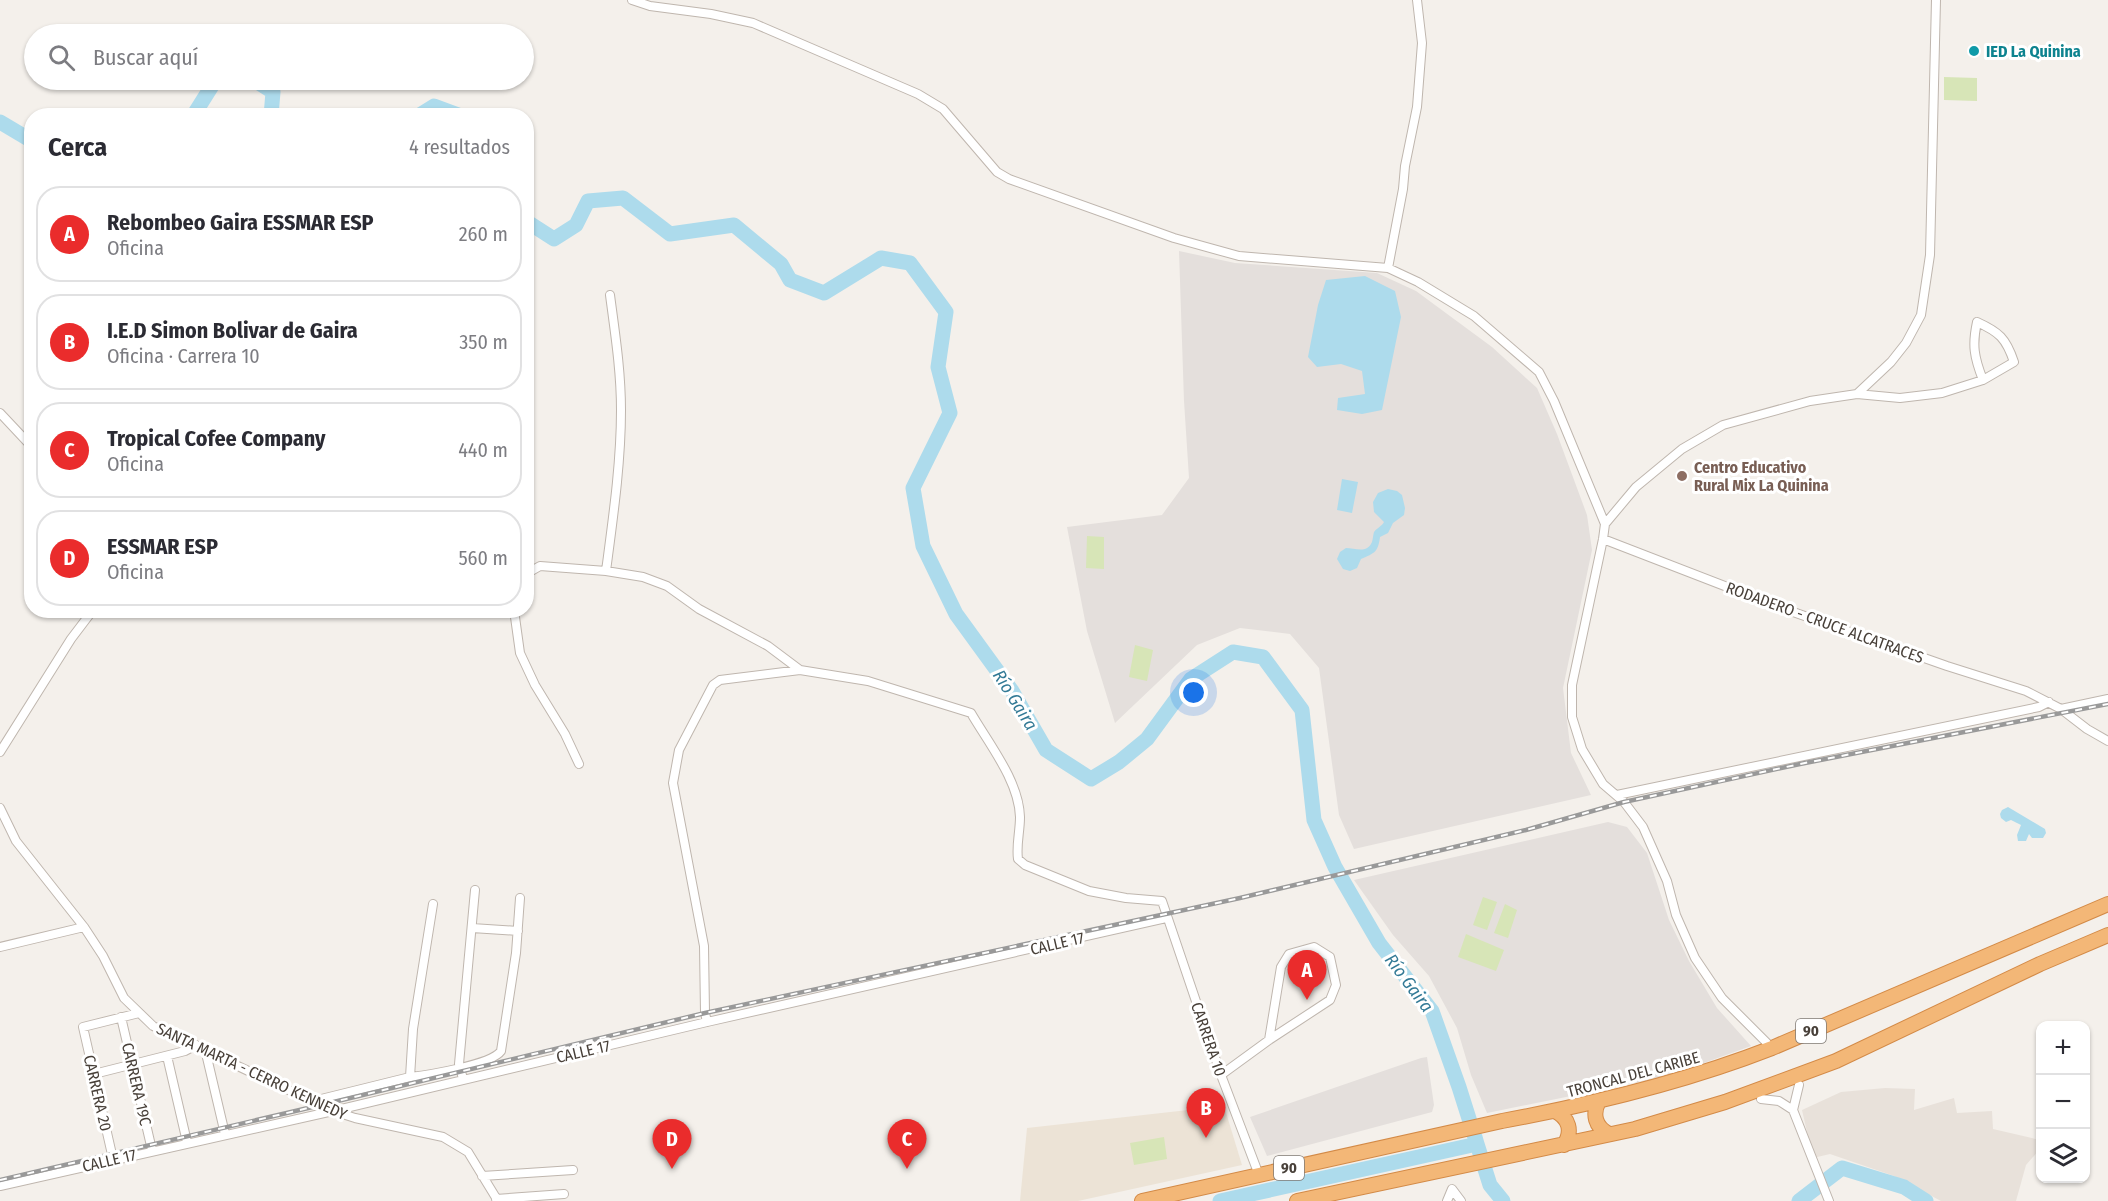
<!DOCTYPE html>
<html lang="es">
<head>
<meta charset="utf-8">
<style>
  :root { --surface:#fff; --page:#f7f7f7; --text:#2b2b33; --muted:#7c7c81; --line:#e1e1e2; --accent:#ea2c2c }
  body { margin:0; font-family:"Fira Sans Condensed",sans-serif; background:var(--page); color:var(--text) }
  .controls { position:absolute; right:18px; bottom:18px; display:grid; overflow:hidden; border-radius:12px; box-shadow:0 2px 4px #0004 }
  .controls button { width:54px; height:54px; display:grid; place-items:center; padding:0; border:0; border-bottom:2px solid var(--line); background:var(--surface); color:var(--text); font:30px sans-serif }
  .you { position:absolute; left:1194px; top:693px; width:21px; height:21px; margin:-15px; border:4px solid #fff; border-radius:50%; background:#1a73e8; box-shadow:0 0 0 9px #1a73e833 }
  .badge { display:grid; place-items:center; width:39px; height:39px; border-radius:50%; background:var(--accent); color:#fff; font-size:20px; font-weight:700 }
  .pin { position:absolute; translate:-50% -50px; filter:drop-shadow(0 2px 3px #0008) }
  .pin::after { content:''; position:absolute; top:32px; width:21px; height:18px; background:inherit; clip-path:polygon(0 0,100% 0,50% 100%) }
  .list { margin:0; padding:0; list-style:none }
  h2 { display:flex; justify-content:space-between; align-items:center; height:78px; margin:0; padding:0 24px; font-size:26px }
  h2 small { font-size:20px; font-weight:400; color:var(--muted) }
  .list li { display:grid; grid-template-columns:39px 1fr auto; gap:18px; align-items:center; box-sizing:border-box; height:96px; margin:0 12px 12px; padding:0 12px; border:2px solid var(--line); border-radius:24px }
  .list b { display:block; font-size:22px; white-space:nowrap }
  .list p { margin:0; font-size:20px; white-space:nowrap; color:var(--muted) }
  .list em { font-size:20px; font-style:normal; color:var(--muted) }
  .icon { flex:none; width:33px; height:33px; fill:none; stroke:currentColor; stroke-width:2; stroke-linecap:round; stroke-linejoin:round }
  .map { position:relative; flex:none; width:2108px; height:1201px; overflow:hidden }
  .search { position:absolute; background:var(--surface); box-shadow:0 2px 4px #0004; left:24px; top:24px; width:510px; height:66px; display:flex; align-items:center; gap:15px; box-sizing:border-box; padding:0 21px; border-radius:33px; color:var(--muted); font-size:22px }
  .panel { position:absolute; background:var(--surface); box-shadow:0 2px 4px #0004; left:24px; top:108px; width:510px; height:510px; border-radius:24px }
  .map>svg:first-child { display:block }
</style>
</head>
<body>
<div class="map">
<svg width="2108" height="1201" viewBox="0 0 2108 1201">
  <rect width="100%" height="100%" fill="#f4f0eb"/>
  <!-- residential -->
  <path fill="#e8e1da" d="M1885 1088 1915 1089 1914 1110 1954 1098 1957 1113 1992 1111 1993 1129 2040 1140V1149L2026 1165 2016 1201H1941L1894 1176 1830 1154 1813 1158 1802 1110 1841 1092Z"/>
  <!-- industrial -->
  <path fill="#e4dfdc" d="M1179 251 1235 263 1377 273 1416 291 1492 347 1537 388 1557 434 1587 515 1592 550 1563 688 1571 753 1591 795 1354 849 1339 815 1319 668 1290 634 1240 628 1197 645 1115 723 1087 631 1067 527 1162 515 1189 478 1184 401Z
    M1608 822 1627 827 1647 853 1669 920 1689 961 1717 1008 1751 1046 1665 1077 1487 1113 1471 1075 1457 1028 1429 976 1393 935 1354 880Z
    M1427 1057 1434 1105 1432 1112 1267 1156 1250 1117 1421 1058Z"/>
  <!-- education -->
  <path fill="#ece3d6" d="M1224 1106 1242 1165 1078 1201H1020L1027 1128Z"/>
  <!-- green -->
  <path fill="#d7e5b7" d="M1944 77 1977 78V101L1944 100Z
    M1087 536 1104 537V569L1086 568Z
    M1135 645 1153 650 1147 681 1129 677Z
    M1483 897 1497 902 1487 930 1473 925Z
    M1505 904 1517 910 1508 938 1494 933Z
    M1466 934 1504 950 1496 971 1458 957Z
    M1164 1137 1167 1159 1134 1165 1130 1143Z"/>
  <!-- water -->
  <path fill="#addbec" d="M1365 276 1395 291 1401 317 1382 410 1362 414 1337 410 1338 398 1365 394 1362 371 1341 364 1317 367 1308 357 1318 305 1326 280Z
    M1342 479 1358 482 1352 513 1337 510Z
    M1388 489 1397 491 1402 495 1405 508 1404 515 1393 523 1388 533 1380 537C1378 552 1375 553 1361 559L1357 568 1350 571 1343 569 1337 559 1340 552 1346 548C1355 548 1367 554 1372 542 1373 539 1373 535 1374 532 1377 528 1382 526 1384 522L1374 512 1373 502 1378 493Z
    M2008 807 2045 829 2046 833 2043 838H2032L2029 834 2026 841H2018L2017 835 2021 825 2011 820 2006 822 2001 818 2000 814 2002 810Z"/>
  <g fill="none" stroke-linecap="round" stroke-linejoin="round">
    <!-- river -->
    <path stroke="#addbec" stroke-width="15" d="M254 80 273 92 271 116
      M193 116 215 81 220 80
      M418 116 434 106 461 116
      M0 122 32 141
      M526 221 554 239 576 225 588 201 623 198 670 234 734 225 781 264 790 280 824 293 881 258 910 263 946 312 938 367 950 413 913 488 923 546 956 614 1012 691 1046 750 1091 779 1119 762 1147 739 1191 679 1233 652 1263 657 1302 710 1314 820 1335 867 1379 943 1432 1011 1459 1087 1490 1185 1503 1201
      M1220 1201 1477 1144 1475 1137
      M1799 1201 1842 1168 1904 1187 1926 1201"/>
    <defs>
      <path id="street" d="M632 0 650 6 711 14 753 23 918 94 943 109 997 172 1009 179 1174 238 1239 256 1388 268 1418 282 1474 316 1539 372 1554 401 1605 524 1603 539 1572 685V717L1582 749 1603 784 1624 802 1643 827 1667 881 1676 915 1695 958 1722 998 1772 1048
        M1388 268 1403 189 1405 166 1417 107 1422 43 1417 0
        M1857 394 1891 362 1906 343 1921 315 1930 255 1936 0
        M0 413 32 447
        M1605 524 1636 487 1682 449 1723 425 1810 401 1857 394 1900 398 1942 393 1983 380 2014 362C2006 338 1999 332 1977 322 1972 345 1974 357 1983 380
        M1603 539 1779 607 1947 666 2026 691 2061 709 2087 729 2108 741
        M606 571C613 518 621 463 621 410 621 371 615 333 610 295
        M526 574 540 566 606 571 643 577 667 586 699 609 768 646 800 670 868 681 971 713C989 744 1019 781 1020 817 1020 832 1016 845 1018 859L1025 865 1089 891 1126 898 1162 901 1221 1075 1259 1175
        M514 610 520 653 535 685 565 734 579 764
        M2061 709 2108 699
        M0 752 71 639 93 610
        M1617 795 2039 707 2049 702
        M0 808 16 841 84 927 103 956 124 998 153 1026 333 1111 355 1118 443 1137 468 1152 498 1201
        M433 904 413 1029 410 1077C428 1075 491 1065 501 1051L516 953 520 898
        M472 928 518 931
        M0 947 84 927
        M121 1017 152 1150
        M707 1022 705 1013 704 946 673 783 679 750 713 685 720 680 800 670
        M205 1049 225 1134
        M167 1056 187 1142
        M94 1074 185 1051 196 1045
        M1221 1075 1269 1040 1330 1000 1336 985 1330 957 1314 947 1289 954 1281 967 1269 1040
        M463 1079 459 1064 475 890
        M1799 1085 1793 1110 1829 1201
        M1761 1099 1779 1101 1793 1110
        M313 1101 410 1077
        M113 1159 83 1027 139 1013
        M482 1176 573 1170
        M0 1186 333 1111 707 1022 1166 918
        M496 1199 564 1194
        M1447 1201 1452 1189 1461 1201"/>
      <path id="highway" d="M1599 1101C1592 1114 1595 1127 1609 1134
        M1555 1111C1569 1118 1573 1131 1564 1145
        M1142 1201 1502 1121C1594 1104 1685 1082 1772 1048L2108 904
        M1297 1201 1635 1129 1725 1102 1836 1061 2040 964 2108 935"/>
    </defs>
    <!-- street casing -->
    <use href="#street" stroke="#bfb6ae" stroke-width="10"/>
    <!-- highway casing -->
    <use href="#highway" stroke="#d38a47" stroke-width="16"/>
    <!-- street -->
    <use href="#street" stroke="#fff" stroke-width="8"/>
    <!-- highway -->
    <use href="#highway" stroke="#f3b777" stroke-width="14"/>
    <defs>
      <path id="rail" d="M0 1180 321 1105 705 1013 1240 898 1526 830 1624 802 1800 764 2108 704"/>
    </defs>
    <!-- rail casing -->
    <use href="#rail" stroke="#999" stroke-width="4.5"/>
    <!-- rail -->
    <use href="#rail" stroke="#fff" stroke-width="2" stroke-dasharray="7" stroke-linecap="butt"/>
  </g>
  <!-- markers -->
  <circle fill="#0f9aa8" stroke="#fff" stroke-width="2" cx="1974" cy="51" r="6"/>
  <circle fill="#8d6e63" stroke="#fff" stroke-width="2" cx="1682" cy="476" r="6"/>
  <g text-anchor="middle" stroke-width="6" stroke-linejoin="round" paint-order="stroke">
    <!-- shield labels -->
    <g fill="#fff" stroke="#7f7974" stroke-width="1.5">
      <rect x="1796" y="1019" width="30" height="24" rx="4.5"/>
      <rect x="1274" y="1156" width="30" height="24" rx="4.5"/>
    </g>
    <g font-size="15" font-weight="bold" fill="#484039">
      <text x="1811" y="1036">90</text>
      <text x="1289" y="1173">90</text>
    </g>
    <!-- culture labels -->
    <g font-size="16" font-weight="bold" fill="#0d838f" stroke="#fff" text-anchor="start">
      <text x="1986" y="57">IED La Quinina</text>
    </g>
    <!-- education labels -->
    <g font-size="16" font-weight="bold" fill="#785e54" stroke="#fff" text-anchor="start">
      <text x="1694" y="473">Centro Educativo<tspan x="1694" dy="18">Rural Mix La Quinina</tspan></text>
    </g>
    <!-- street labels -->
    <g font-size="16" fill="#484039" stroke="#fff">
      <text transform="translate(1825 622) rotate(20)" y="6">RODADERO - CRUCE ALCATRACES</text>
      <text transform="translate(1057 943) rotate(-13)" y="6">CALLE 17</text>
      <text transform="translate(1209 1039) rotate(71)" y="6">CARRERA 10</text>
      <text transform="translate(583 1051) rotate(-13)" y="6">CALLE 17</text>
      <text transform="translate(252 1071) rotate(25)" y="6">SANTA MARTA - CERRO KENNEDY</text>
      <text transform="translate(1633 1074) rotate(-15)" y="6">TRONCAL DEL CARIBE</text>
      <text transform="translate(137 1084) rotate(77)" y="6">CARRERA 19C</text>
      <text transform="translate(98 1093) rotate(77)" y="6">CARRERA 20</text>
      <text transform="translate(109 1160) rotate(-13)" y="6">CALLE 17</text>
    </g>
    <!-- water labels -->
    <g font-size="18" font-style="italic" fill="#337a96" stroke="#fff">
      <text transform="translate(1015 700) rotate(58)" y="6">Río Gaira</text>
      <text transform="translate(1409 983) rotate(53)" y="6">Río Gaira</text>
    </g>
  </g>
</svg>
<div class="controls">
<button>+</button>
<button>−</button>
<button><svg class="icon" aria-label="layers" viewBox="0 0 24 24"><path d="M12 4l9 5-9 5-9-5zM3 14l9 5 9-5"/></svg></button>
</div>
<div class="you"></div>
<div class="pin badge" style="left:1307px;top:1000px">A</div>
<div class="pin badge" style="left:1206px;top:1138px">B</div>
<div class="pin badge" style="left:907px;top:1169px">C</div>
<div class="pin badge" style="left:672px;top:1169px">D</div>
<div class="search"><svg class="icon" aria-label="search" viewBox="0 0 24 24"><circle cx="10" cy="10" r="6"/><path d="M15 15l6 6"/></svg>Buscar aquí</div>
<section class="panel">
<h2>Cerca<small>4 resultados</small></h2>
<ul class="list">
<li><span class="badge">A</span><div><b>Rebombeo Gaira ESSMAR ESP</b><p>Oficina</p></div><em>260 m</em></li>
<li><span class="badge">B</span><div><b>I.E.D Simon Bolivar de Gaira</b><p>Oficina · Carrera 10</p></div><em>350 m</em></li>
<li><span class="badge">C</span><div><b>Tropical Cofee Company</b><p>Oficina</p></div><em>440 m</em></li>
<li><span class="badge">D</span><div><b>ESSMAR ESP</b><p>Oficina</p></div><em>560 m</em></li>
</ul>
</section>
</div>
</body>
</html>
